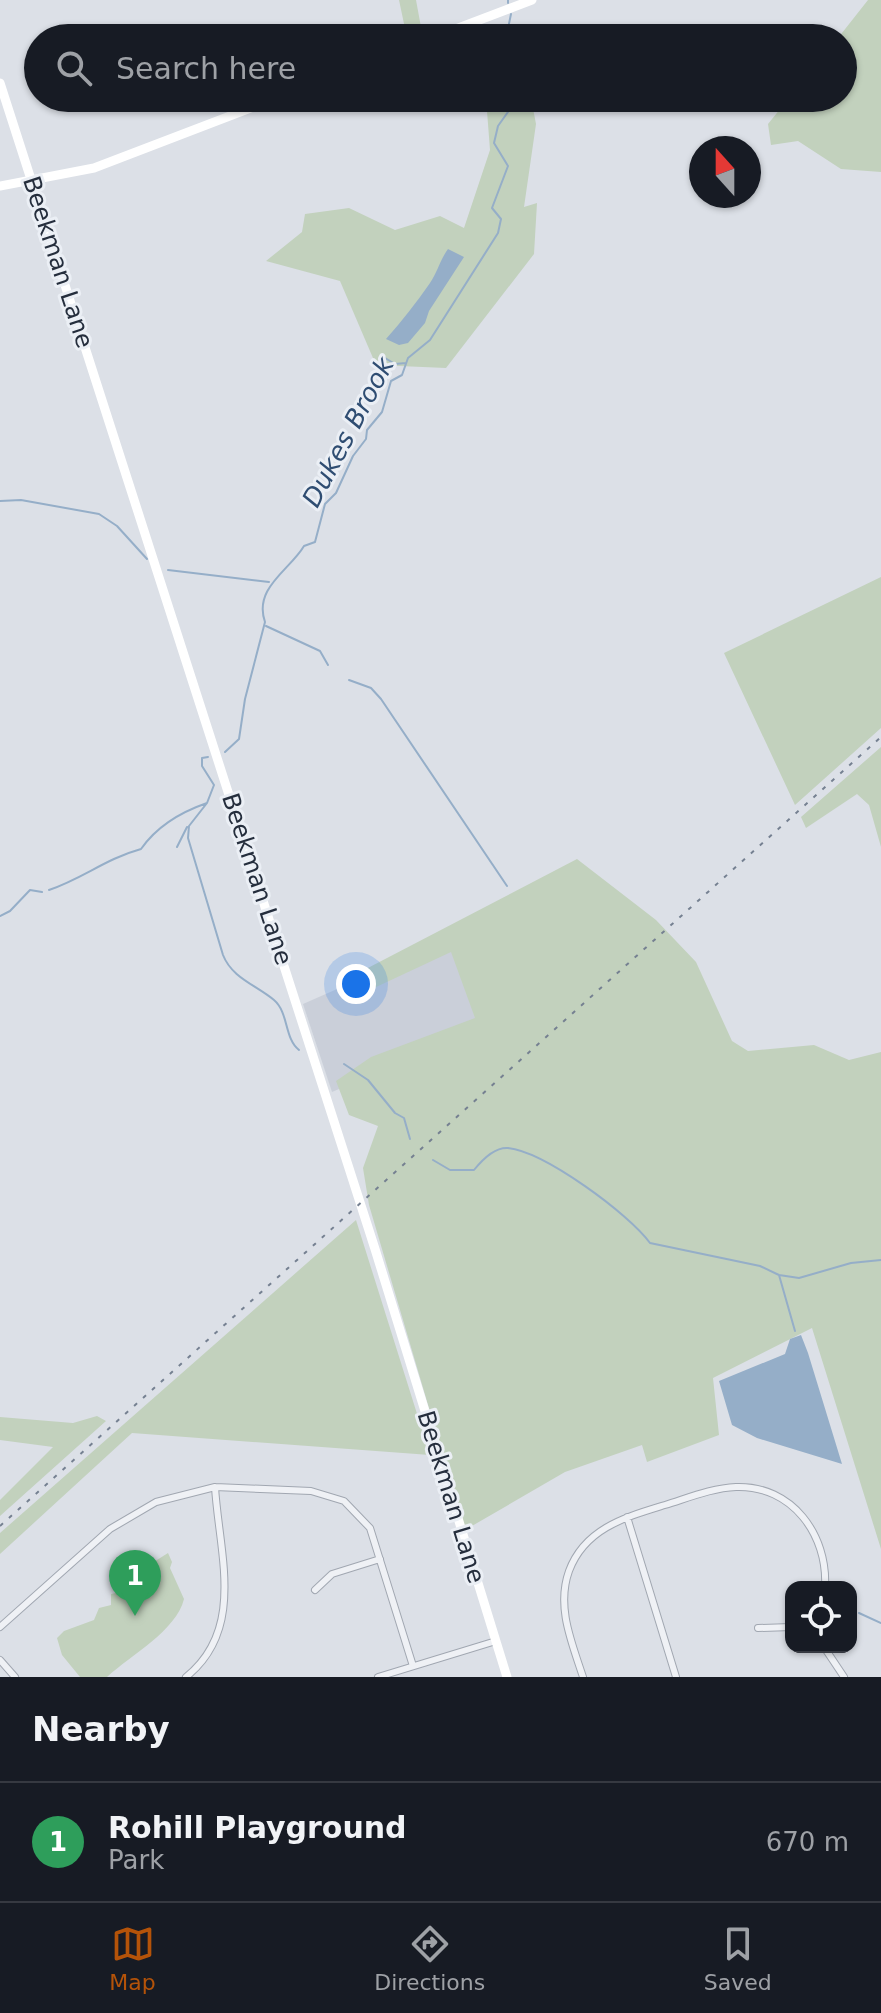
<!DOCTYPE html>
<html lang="en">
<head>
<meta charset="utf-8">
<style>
  :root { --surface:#171b24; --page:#242831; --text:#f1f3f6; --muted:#9ea1a6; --line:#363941; --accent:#b45309 }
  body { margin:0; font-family:"DejaVu Sans",sans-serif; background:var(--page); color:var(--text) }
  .controls { position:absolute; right:24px; bottom:24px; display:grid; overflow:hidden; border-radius:16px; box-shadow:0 2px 6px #0004 }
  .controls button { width:72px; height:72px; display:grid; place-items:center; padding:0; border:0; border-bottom:2px solid var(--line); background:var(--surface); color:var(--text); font:40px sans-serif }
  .compass { position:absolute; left:689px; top:136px; width:72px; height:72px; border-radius:50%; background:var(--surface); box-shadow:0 2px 6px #0004; rotate:339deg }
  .you { position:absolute; left:356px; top:984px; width:28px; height:28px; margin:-20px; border:6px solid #fff; border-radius:50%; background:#1a73e8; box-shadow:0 0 0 12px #1a73e833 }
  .badge { display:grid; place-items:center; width:52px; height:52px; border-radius:50%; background:var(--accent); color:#fff; font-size:26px; font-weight:700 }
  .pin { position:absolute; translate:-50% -66px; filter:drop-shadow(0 2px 4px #0008) }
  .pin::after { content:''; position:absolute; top:42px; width:28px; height:24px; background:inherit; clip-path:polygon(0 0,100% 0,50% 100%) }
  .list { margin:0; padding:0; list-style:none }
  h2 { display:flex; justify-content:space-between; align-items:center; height:104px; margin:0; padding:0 32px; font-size:34px }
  h2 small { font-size:26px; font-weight:400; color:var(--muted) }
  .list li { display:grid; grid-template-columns:52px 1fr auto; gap:24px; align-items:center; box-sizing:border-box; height:120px; padding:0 32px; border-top:2px solid var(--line) }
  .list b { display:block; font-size:30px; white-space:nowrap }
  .list p { margin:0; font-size:26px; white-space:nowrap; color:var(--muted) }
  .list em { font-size:26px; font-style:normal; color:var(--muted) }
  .icon { flex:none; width:44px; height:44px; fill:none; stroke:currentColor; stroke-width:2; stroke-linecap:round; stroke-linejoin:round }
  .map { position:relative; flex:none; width:881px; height:1677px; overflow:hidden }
  .search { position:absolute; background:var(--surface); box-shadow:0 2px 6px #0004; left:24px; right:24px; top:24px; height:88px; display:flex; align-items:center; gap:20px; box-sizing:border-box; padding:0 28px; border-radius:44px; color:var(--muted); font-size:30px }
  .sheet { height:224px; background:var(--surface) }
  nav { display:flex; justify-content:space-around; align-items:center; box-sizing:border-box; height:112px; border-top:2px solid var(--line); background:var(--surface); font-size:22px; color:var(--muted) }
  nav a { display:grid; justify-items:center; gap:4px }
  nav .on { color:var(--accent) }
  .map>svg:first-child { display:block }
</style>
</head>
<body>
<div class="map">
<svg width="881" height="1677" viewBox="0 0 881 1677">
  <rect width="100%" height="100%" fill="#dce0e7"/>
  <!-- built -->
  <path fill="#cacfd9" d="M455 937 490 1025 332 1092 303 1004Z"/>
  <!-- green -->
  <path fill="#c2d1bd" d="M399 0H416L423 38H407Z
    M868 0H881V172L841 169 798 141 771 145 768 124 789 98H843V38H838Z
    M486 98H531L536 124 524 207 537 203 534 254 446 368 376 365 340 281 266 261 302 232 305 214 349 208 395 230 440 216 464 228 490 150Z
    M881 577V728L795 805 724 653Z
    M881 747V847L869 805 857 794 806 828 801 817Z
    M577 859 656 920 696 962 732 1041 748 1051 814 1045 849 1060 881 1052V1549L812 1328 713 1378 719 1435 647 1462 642 1445 565 1472 465 1530 369 1205 363 1168 378 1126 349 1115 336 1081 371 1057 475 1018 451 952 374 988 364 970Z
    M356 1220 430 1455 132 1433 0 1554V1533Z
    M97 1416 106 1421 0 1516V1500L53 1447 0 1440V1417L73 1423Z
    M168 1553 172 1562 170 1568 184 1599C176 1631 131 1655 107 1677H80L62 1655 57 1638 64 1631 94 1620 99 1608 111 1605V1594L121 1592 130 1577Z"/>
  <!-- water -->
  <path fill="#95aec8" d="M448 249 464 257 429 311 425 323 408 343 399 345 386 339C402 321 416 303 430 283 438 271 440 260 448 249Z
    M801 1335 808 1353 842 1464 757 1438 732 1425 719 1381 785 1354 790 1339Z"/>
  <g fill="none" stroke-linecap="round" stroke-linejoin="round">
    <!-- stream -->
    <path stroke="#95aec8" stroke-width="2" d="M508 0V3
      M506 38 511 14
      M385 358 395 364 406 363
      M0 501 21 500 99 514 117 526 147 559
      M168 570 269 582
      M266 626 320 651 328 665
      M349 680 371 688 381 699 507 886
      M225 752 239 739 245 699 265 622C253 588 290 570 304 546L315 542 325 504 336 493 353 456 366 439 367 430 382 412 391 381 402 375 408 358 430 340 498 233 501 219 492 208 508 166 494 143 498 126 510 109 499 98
      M207 803 189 826 188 838 223 955C232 978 256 985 274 1000 289 1013 284 1038 299 1050
      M177 847 187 827
      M49 890C84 878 105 859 141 849 157 826 181 812 207 803L214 785 202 766V758L208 757
      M0 916 10 911 30 890 42 892
      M344 1064 368 1080 395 1113 404 1118 410 1139
      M433 1160 450 1170H474C482 1160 494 1147 508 1148 545 1152 629 1214 650 1243L760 1266 779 1275 799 1278 851 1263 881 1260
      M779 1275 795 1331
      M859 1613 881 1623"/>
    <defs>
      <path id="street" d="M627 1517 676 1677
        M315 1590 332 1574 380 1559
        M0 1627 110 1529 156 1502 215 1487 311 1491 344 1501 370 1528 413 1666
        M758 1628 791 1627
        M824 1647 844 1677
        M0 1660 15 1677
        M186 1677C246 1629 219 1553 215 1487
        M378 1677 496 1641
        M583 1677C572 1643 556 1607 569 1571 585 1528 626 1517 665 1505 688 1498 712 1488 736 1487 792 1485 828 1535 825 1587"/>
    </defs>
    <!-- street casing -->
    <use href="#street" stroke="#a1a7b1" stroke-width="8"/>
    <!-- street -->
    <use href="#street" stroke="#eff1f5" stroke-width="6"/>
    <!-- secondary -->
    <path stroke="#fff" stroke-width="9" d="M432 38 532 0
      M0 83 375 1249 507 1677
      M0 186 94 168 277 98"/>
    <!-- rail -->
    <path stroke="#758091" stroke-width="2" stroke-dasharray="4 8" stroke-linecap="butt" d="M0 1526 881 737"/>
  </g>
  <g text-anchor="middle" stroke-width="6" stroke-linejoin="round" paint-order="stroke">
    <!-- street labels -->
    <g font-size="24" fill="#252e3d" stroke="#ebeff5">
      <text transform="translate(58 262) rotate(72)" y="8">Beekman Lane</text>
      <text transform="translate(257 879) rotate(72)" y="8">Beekman Lane</text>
      <text transform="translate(451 1497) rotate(73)" y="8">Beekman Lane</text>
    </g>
    <!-- water labels -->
    <g font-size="26" font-style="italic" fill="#2f4d72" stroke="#ebeff5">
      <text transform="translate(348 432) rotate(-62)" y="9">Dukes Brook</text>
    </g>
  </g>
</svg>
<div class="controls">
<button><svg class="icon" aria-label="locate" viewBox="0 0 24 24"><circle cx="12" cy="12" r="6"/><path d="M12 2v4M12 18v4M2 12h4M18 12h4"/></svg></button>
</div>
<svg class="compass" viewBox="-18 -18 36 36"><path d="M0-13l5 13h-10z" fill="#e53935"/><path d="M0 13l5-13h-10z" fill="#9ea1a6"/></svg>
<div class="you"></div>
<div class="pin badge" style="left:135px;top:1616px;background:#2e9e5b">1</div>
<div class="search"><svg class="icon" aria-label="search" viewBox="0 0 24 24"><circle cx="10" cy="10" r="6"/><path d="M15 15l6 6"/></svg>Search here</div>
</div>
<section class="sheet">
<h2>Nearby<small></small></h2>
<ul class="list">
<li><span class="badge" style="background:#2e9e5b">1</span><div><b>Rohill Playground</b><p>Park</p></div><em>670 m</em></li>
</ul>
</section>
<nav>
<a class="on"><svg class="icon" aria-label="map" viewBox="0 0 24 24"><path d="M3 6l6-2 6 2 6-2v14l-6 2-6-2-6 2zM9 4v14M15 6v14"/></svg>Map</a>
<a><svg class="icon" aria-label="directions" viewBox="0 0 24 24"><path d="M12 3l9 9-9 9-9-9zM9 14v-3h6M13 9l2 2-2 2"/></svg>Directions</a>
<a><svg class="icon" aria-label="saved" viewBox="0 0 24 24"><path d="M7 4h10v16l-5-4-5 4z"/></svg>Saved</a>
</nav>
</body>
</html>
